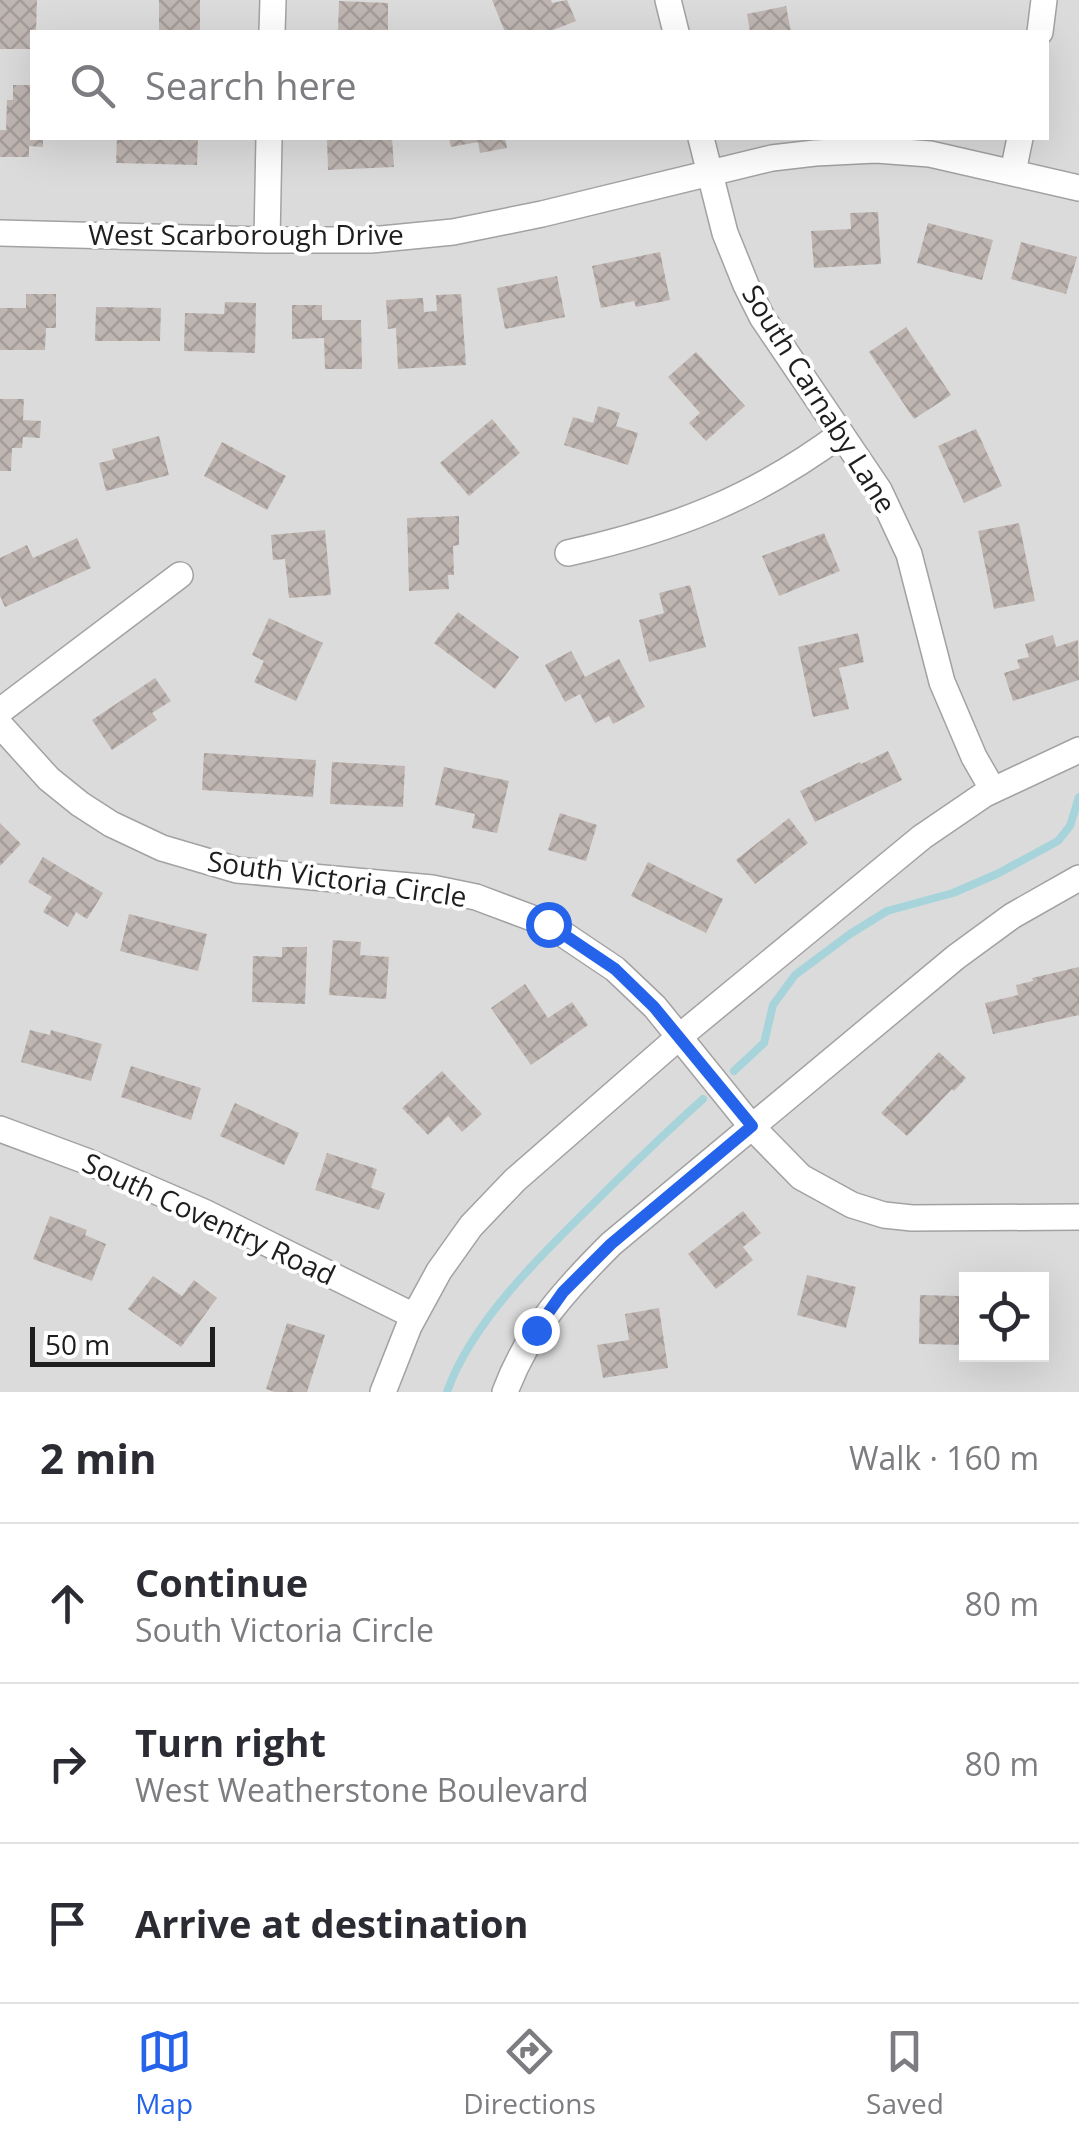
<!DOCTYPE html>
<html lang="en">
<head>
<meta charset="utf-8">
<style>
  :root { --surface:#fff; --page:#f2f2f3; --text:#2b2b33; --muted:#7c7c81; --line:#e1e1e2; --accent:#2563eb }
  body { margin:0; font-family:"Open Sans",sans-serif; background:var(--page); color:var(--text) }
  .controls { position:absolute; right:30px; bottom:30px; display:grid; overflow:hidden; border-radius:0px; box-shadow:0 10px 40px #0002 }
  .controls button { width:90px; height:90px; display:grid; place-items:center; padding:0; border:0; border-bottom:2px solid var(--line); background:var(--surface); color:var(--text); font:50px sans-serif }
  .scale { position:absolute; left:30px; bottom:25px; width:185px; box-sizing:border-box; padding-left:10px; border:5px solid #1e1e1e; border-top:0; font-size:28px; line-height:35px; white-space:nowrap; color:#1e1e1e; -webkit-text-stroke:8px #fff; paint-order:stroke }
  .stop { position:absolute; width:30px; height:30px; margin:-22px; border:8px solid #2563eb; border-radius:50%; background:#fff }
  .stop.end { background:#2563eb; border-color:#fff; box-shadow:0 2px 10px #0008 }
  .list { margin:0; padding:0; list-style:none }
  h2 { display:flex; justify-content:space-between; align-items:center; height:130px; margin:0; padding:0 40px; font-size:42px }
  h2 small { font-size:32px; font-weight:400; color:var(--muted) }
  .list li { display:grid; grid-template-columns:65px 1fr auto; gap:30px; align-items:center; box-sizing:border-box; height:160px; padding:0 40px; border-top:2px solid var(--line) }
  .list b { display:block; font-size:38px; white-space:nowrap }
  .list p { margin:0; font-size:32px; white-space:nowrap; color:var(--muted) }
  .list em { font-size:32px; font-style:normal; color:var(--muted) }
  .icon { flex:none; width:55px; height:55px; fill:none; stroke:currentColor; stroke-width:2; stroke-linecap:round; stroke-linejoin:round }
  .map { position:relative; flex:none; width:1079px; height:1392px; overflow:hidden }
  .search { position:absolute; background:var(--surface); box-shadow:0 10px 40px #0002; left:30px; right:30px; top:30px; height:110px; display:flex; align-items:center; gap:25px; box-sizing:border-box; padding:0 35px; border-radius:0px; color:var(--muted); font-size:38px }
  .sheet { height:610px; background:var(--surface) }
  nav { display:flex; justify-content:space-around; align-items:center; box-sizing:border-box; height:140px; border-top:2px solid var(--line); background:var(--surface); font-size:28px; color:var(--muted) }
  nav a { display:grid; justify-items:center; gap:5px }
  nav .on { color:var(--accent) }
  .map>svg:first-child { display:block }
</style>
</head>
<body>
<div class="map">
<svg width="1079" height="1392" viewBox="0 0 1079 1392">
  <defs>
    <pattern id="building-cross-hatch" width="8" height="8" patternUnits="userSpaceOnUse" patternTransform="scale(2.5)"><rect width="8" height="8" fill="#bfb6b2"/><path d="M0 0l8 8M0 8l8-8" fill="none" stroke="#a49c99"/></pattern>
  </defs>
  <rect width="100%" height="100%" fill="#efebe5"/>
  <!-- residential -->
  <path fill="#dcdbdb" fill-rule="evenodd" d="M0 0H1079V1392H0ZM32 32H1046V138H32ZM966 1280H1042V1354H966Z"/>
  <g fill="none" stroke-linecap="round" stroke-linejoin="round">
    <!-- stream -->
    <path stroke="#a7d4db" stroke-width="8" d="M734 1071 764 1043 773 1005 795 975 850 934 887 911 953 893 997 874 1058 841 1070 826 1079 797
      M447 1392C471 1323 540 1256 592 1205 628 1169 665 1133 703 1099"/>
  </g>
  <!-- building -->
  <path fill="url(#building-cross-hatch)" d="M0 0H37L36 32H32V49H0Z
    M159 0H200V32H159Z
    M492 0H551L552 3 567 0 576 21 548 32H505Z
    M339 1 388 3V32H338Z
    M786 6 791 32H750L747 14Z
    M13 85H32V138H43V147L29 146V157H0V130H6L7 100H13Z
    M117 138H198L197 165 116 163Z
    M327 138H392L394 167 328 170Z
    M449 138H505L507 148 480 153 478 142 451 147Z
    M878 212 881 264 814 268 811 231 851 229 850 213Z
    M928 223 993 240 982 280 917 263Z
    M1021 242 1077 257 1066 294 1011 279Z
    M660 252 670 300 636 307 634 301 601 308 592 266Z
    M557 276 565 317 505 329 497 288Z
    M26 294H56V328H46L45 350H0V308H26Z
    M461 294 466 365 398 369 396 328 388 329 386 300 423 298 424 312 437 311 436 295Z
    M225 302 256 303 255 353 184 351 185 313 224 314Z
    M292 305H322V320H361L362 369H325L324 338 292 339Z
    M96 307 161 308 160 341H95Z
    M906 327 951 395 914 419 869 352Z
    M696 352 745 406 706 441 689 423 700 413 668 377Z
    M0 399H24L23 420 41 421 40 438 23 437 22 448H12L11 471H0Z
    M598 406 620 413 616 426 638 433 628 465 564 445 573 417 593 423Z
    M492 419 520 453 469 496 440 463Z
    M976 429 1002 486 964 503 938 446Z
    M159 436 169 475 106 491 99 463 115 459 112 449Z
    M222 442 286 476 267 510 204 476Z
    M459 516V545L453 546 454 575H448L449 589 409 591 407 518Z
    M1019 523 1035 601 994 609 978 531Z
    M325 530 331 595 289 598 285 559 273 560 271 535Z
    M824 533 840 571 779 596 762 556Z
    M77 538 91 568 5 607 0 596V558L27 545 33 558Z
    M690 585 706 647 649 662 639 620 664 613 659 593Z
    M458 612 519 657 495 689 434 643Z
    M269 618 323 643 296 701 254 682 264 661 252 655Z
    M858 633 864 662 839 668 849 709 813 717 798 647Z
    M1053 635 1056 647 1078 640 1079 680 1013 701 1004 673 1020 668 1017 660 1029 657 1025 644Z
    M571 651 585 677 619 659 645 707 613 724 609 716 595 723 580 694 565 702 545 665Z
    M155 678 171 701 152 713 157 720 112 750 92 720Z
    M888 751 902 780 815 822 800 791 860 762 861 764Z
    M204 753 316 760 313 797 202 790Z
    M332 762 405 766 403 807 330 804Z
    M444 767 509 781 497 833 472 828 475 814 435 805Z
    M560 813 597 825 586 861 548 850Z
    M789 818 808 843 755 884 736 860Z
    M0 823 21 844 0 866Z
    M43 857 103 893 87 919 76 912 68 927 43 912 52 897 28 882Z
    M648 862 723 899 706 933 631 896Z
    M129 914 207 934 198 971 120 951Z
    M333 940 361 942 360 955 389 957 386 999 329 995Z
    M282 947H307L305 1004 252 1002 253 956 282 957Z
    M1079 967V1015L993 1034 985 1003 1018 995 1016 985 1033 981 1032 978Z
    M525 984 548 1018 572 1002 588 1025 531 1065 491 1008Z
    M30 1030 50 1035 51 1030 102 1044 91 1081 21 1062Z
    M939 1052 966 1078 954 1091 952 1089 907 1136 881 1113Z
    M131 1066 201 1088 191 1120 121 1097Z
    M442 1071 482 1114 462 1132 448 1116 428 1135 402 1108Z
    M235 1103 299 1133 284 1165 220 1136Z
    M327 1153 377 1169 371 1188 385 1193 379 1210 315 1190Z
    M743 1211 761 1233 743 1247 753 1260 716 1289 688 1254Z
    M50 1216 87 1230 85 1235 106 1244 92 1281 33 1259Z
    M807 1275 856 1287 846 1328 797 1315Z
    M153 1276 182 1296 194 1280 217 1298 181 1347 128 1309Z
    M960 1281 966 1282V1345L919 1344 920 1295 959 1296Z
    M659 1308 668 1368 603 1378 597 1345 629 1340 625 1314Z
    M287 1323 325 1335 307 1392H275L266 1389Z"/>
  <g fill="none" stroke-linecap="round" stroke-linejoin="round">
    <defs>
      <path id="street" d="M668 0 676 32
        M272 32 273 0
        M1040 32 1044 0
        M701 138 725 233 746 285 762 317 879 490 909 554 942 682 974 757 993 790
        M1013 172 1020 138
        M0 233 267 240H371L453 232 542 214 772 158 815 153 876 150 930 154 1079 188
        M267 240 269 138
        M568 553C675 529 753 499 841 434
        M0 711 180 575
        M0 725 49 779 80 804 111 824 162 848 237 870 432 888 476 897 548 924 615 969 655 1007 752 1127 801 1177 852 1205 884 1215 912 1218 1079 1217
        M0 1129 86 1161 204 1212 414 1316
        M383 1392 409 1326 439 1271 471 1226 515 1180 679 1037 922 837 985 794 1079 750
        M505 1392C528 1330 566 1289 611 1244L956 957 1012 916 1079 878"/>
    </defs>
    <!-- street casing -->
    <use href="#street" stroke="#a2a2a2" stroke-width="28"/>
    <!-- street -->
    <use href="#street" stroke="#fff" stroke-width="25"/>
  </g>
  <g fill="none" stroke-linecap="round" stroke-linejoin="round">
    <!-- route -->
    <path stroke="#2563eb" stroke-width="12" d="M536 1330 563 1292 611 1244 752 1126 654 1007 615 969 548 924"/>
  </g>
  <g text-anchor="middle" stroke-width="8" stroke-linejoin="round" paint-order="stroke">
    <!-- street labels -->
    <g font-size="28" fill="#1e1e1e" stroke="#fff">
      <text x="246" y="245">West Scarborough Drive</text>
      <text transform="translate(819 399) rotate(58)" y="10">South Carnaby Lane</text>
      <text transform="translate(337 879) rotate(8)" y="10">South Victoria Circle</text>
      <text transform="translate(209 1219) rotate(25)" y="10">South Coventry Road</text>
    </g>
  </g>
</svg>
<div class="controls">
<button><svg class="icon" aria-label="locate" viewBox="0 0 24 24"><circle cx="12" cy="12" r="6"/><path d="M12 2v4M12 18v4M2 12h4M18 12h4"/></svg></button>
</div>
<div class="scale">50 m</div>
<div class="stop" style="left:548px;top:924px"></div>
<div class="stop end" style="left:536px;top:1330px"></div>
<div class="search"><svg class="icon" aria-label="search" viewBox="0 0 24 24"><circle cx="10" cy="10" r="6"/><path d="M15 15l6 6"/></svg>Search here</div>
</div>
<section class="sheet">
<h2>2 min<small>Walk · 160 m</small></h2>
<ul class="list">
<li><svg class="icon" aria-label="ahead" viewBox="0 0 24 24"><path d="M12 20V5M6 11l6-6 6 6"/></svg><div><b>Continue</b><p>South Victoria Circle</p></div><em>80 m</em></li>
<li><svg class="icon" aria-label="right" viewBox="0 0 24 24"><path d="M7 20v-9h11M14 6l5 5-5 5"/></svg><div><b>Turn right</b><p>West Weatherstone Boulevard</p></div><em>80 m</em></li>
<li><svg class="icon" aria-label="arrive" viewBox="0 0 24 24"><path d="M6 21V4h12l-3 4 3 4H6"/></svg><div><b>Arrive at destination</b></div></li>
</ul>
</section>
<nav>
<a class="on"><svg class="icon" aria-label="map" viewBox="0 0 24 24"><path d="M3 6l6-2 6 2 6-2v14l-6 2-6-2-6 2zM9 4v14M15 6v14"/></svg>Map</a>
<a><svg class="icon" aria-label="directions" viewBox="0 0 24 24"><path d="M12 3l9 9-9 9-9-9zM9 14v-3h6M13 9l2 2-2 2"/></svg>Directions</a>
<a><svg class="icon" aria-label="saved" viewBox="0 0 24 24"><path d="M7 4h10v16l-5-4-5 4z"/></svg>Saved</a>
</nav>
</body>
</html>
